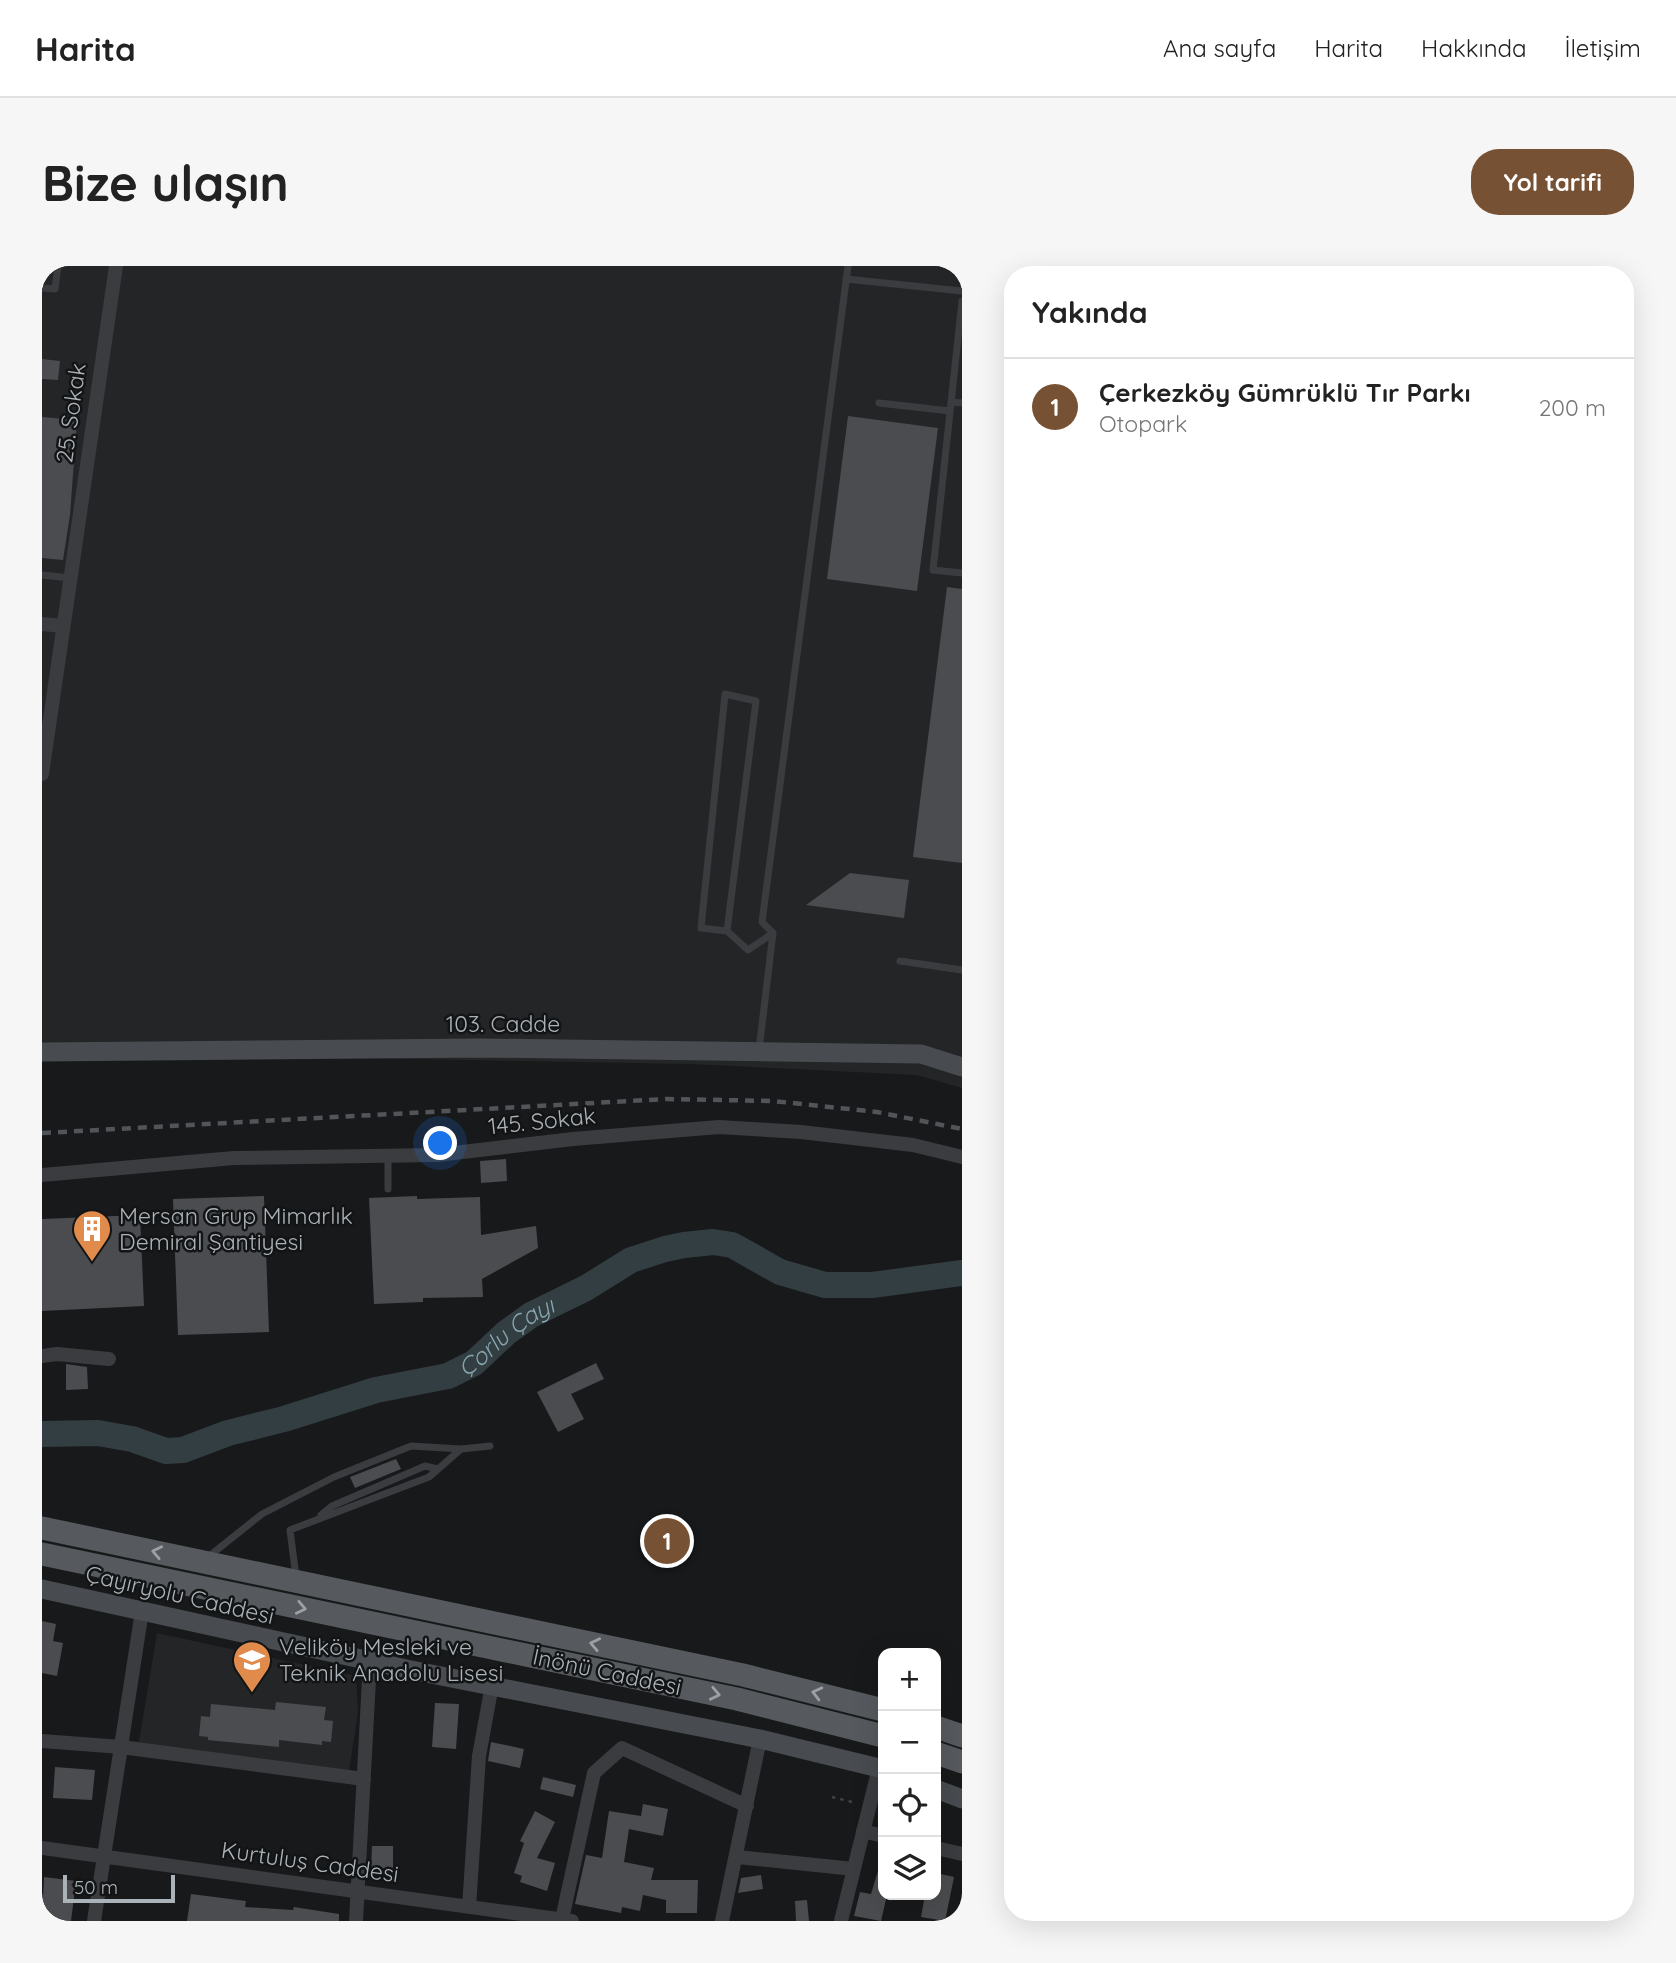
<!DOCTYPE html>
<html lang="tr">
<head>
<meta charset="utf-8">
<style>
  :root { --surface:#fff; --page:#f6f6f6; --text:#222; --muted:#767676; --line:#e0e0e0; --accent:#775134 }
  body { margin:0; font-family:Quicksand,sans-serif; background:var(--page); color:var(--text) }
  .controls { position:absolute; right:21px; bottom:21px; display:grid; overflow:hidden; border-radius:14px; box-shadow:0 7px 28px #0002 }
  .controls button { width:63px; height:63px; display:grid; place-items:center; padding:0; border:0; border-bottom:2px solid var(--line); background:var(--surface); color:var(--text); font:35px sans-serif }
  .scale { position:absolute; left:21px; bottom:18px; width:112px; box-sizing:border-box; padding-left:7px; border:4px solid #acb3b8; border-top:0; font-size:19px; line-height:24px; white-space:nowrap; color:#acb3b8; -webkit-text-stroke:5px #131415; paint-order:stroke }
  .you { position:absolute; left:399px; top:878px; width:24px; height:24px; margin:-18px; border:5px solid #fff; border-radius:50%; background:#1a73e8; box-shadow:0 0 0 10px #1a73e833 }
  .badge { display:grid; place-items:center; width:46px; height:46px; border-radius:50%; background:var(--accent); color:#fff; font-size:23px; font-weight:700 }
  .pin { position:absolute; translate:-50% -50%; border:4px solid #fff; box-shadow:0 2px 7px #0006 }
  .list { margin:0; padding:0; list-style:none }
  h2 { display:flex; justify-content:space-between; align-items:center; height:91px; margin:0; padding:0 28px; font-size:30px }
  h2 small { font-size:23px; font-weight:400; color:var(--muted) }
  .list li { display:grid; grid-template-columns:46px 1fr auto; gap:21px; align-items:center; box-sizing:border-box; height:98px; padding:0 28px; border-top:2px solid var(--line) }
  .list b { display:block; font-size:26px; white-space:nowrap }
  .list p { margin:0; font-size:23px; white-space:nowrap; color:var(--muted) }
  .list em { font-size:23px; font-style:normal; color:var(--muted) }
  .icon { flex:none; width:38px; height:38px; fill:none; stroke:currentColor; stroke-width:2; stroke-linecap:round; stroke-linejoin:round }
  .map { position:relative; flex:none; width:920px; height:1655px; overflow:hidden; border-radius:28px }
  header { display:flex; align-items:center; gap:42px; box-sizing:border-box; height:98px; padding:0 35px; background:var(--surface); border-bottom:2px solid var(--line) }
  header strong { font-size:33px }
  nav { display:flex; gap:38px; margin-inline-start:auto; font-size:24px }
  .intro { display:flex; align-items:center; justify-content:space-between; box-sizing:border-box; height:168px; padding:0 42px }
  h1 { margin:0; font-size:49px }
  .button { padding:18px 32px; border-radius:28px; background:var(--accent); color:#fff; font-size:24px; font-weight:700 }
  main { display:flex; gap:42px; padding:0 42px }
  aside { flex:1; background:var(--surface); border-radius:28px; box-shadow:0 7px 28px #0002 }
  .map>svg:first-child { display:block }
</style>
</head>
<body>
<header>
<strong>Harita</strong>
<nav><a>Ana sayfa</a><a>Harita</a><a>Hakkında</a><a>İletişim</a></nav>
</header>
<div class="intro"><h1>Bize ulaşın</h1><a class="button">Yol tarifi</a></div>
<main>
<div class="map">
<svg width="920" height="1655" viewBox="0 0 920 1655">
  <rect width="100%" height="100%" fill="#18191a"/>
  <!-- built -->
  <path fill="#242527" d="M0 0H920V822L875 809 647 798 0 786Z
    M115 1367 314 1410 316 1447 307 1505 96 1481Z"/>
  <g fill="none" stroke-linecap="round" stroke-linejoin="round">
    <!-- river -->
    <path stroke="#333e42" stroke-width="26" id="s1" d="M0 1168 56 1167 90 1173 124 1185 141 1184 186 1167 242 1153 334 1124 406 1110 432 1097 464 1067 489 1049 544 1022 589 994 623 983 642 979 671 976 690 979 738 1006 783 1019H830L920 1007"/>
  </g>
  <!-- building -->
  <path fill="#4a4c4f" d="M0 93 18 95 16 114 0 113Z
    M806 150 896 162 875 325 785 313Z
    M0 151 35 154 28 249 21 294 0 292Z
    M905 321 920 323V597L871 591Z
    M808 607 867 614 862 652 764 639Z
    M464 893 465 915 439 917 438 895Z
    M222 930 227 1066 136 1069 131 933Z
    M375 930V933L438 931 439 969 494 960 496 982 440 1013 441 1031 381 1032V1036L332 1038 327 932Z
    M98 949 102 1040 0 1045V953Z
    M554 1097 562 1113 529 1128 542 1153 516 1166 495 1126Z
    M24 1098 45 1101 46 1123 24 1124Z
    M354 1193 359 1203 313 1222 308 1211Z
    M0 1355 14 1358 11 1375 21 1377 15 1410 0 1407Z
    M234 1436 284 1441 282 1454 291 1455 289 1476 280 1475V1479L237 1474V1481L166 1474V1471L157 1470 159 1450 168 1451 169 1438 233 1444Z
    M393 1437 417 1438 414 1483 390 1481Z
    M449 1476 482 1483 478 1502 446 1495Z
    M13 1501 53 1504 50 1534 11 1532Z
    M501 1511 534 1519 531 1531 498 1523Z
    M601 1538 626 1543 621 1570 587 1563 582 1596 612 1602 609 1614H656L655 1647H624V1634L601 1629 598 1645 580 1641 579 1647 533 1638 544 1589 560 1592 567 1545 599 1550Z
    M493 1545 513 1556 495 1592 513 1597 505 1625 478 1616 480 1610 472 1607 482 1577 478 1575Z
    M330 1580H351V1603L329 1602Z
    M838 1598H841V1629H845L839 1655 812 1650 818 1626 829 1628Z
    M894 1607 912 1611 903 1655 879 1651 883 1629H894Z
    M719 1609 721 1623 696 1627 699 1612Z
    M2 1611 34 1615 29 1655H0Z
    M149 1628 204 1635 203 1641 251 1644 252 1641 297 1648V1655H145Z
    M765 1634 767 1655H754L753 1635Z"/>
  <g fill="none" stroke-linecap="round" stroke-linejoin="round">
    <!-- path -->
    <path stroke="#404346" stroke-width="2.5" stroke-dasharray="3.5 5" stroke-linecap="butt" d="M790 1531 814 1537"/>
    <!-- lane -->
    <path stroke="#3a3c3f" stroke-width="7" d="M804 13 920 25
      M0 22 13 23 16 0
      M920 35 891 304 920 307
      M909 136 920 137
      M837 137 908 145
      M0 309 28 312
      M685 665 714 435 683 428 659 662 685 665 706 684 731 667 720 656 806 0
      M858 695 920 704
      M717 784 731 667
      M346 890V923
      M279 1249 290 1240 383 1200 396 1203
      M166 1291 220 1248 292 1211 369 1180 419 1183
      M254 1311 248 1264 387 1211 419 1183 448 1180"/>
    <!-- street -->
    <path stroke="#3a3c3f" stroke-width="14" d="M0 358 21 360
      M0 508 74 0
      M0 909 192 892 395 889 531 873 677 861 759 866 871 879 920 891
      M0 1090 15 1088 67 1093
      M0 1475 79 1481 322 1513
      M821 1565 841 1570
      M0 1582 530 1655
      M894 1582 920 1588
      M695 1591 812 1603
      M427 1641 437 1490 450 1419
      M520 1653 552 1507 580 1482 705 1540
      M52 1655 100 1345
      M314 1655 328 1395
      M680 1655 718 1473
      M799 1655 837 1502"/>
    <!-- secondary -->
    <path stroke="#484b4f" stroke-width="19" d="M0 786 439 782 879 788 920 801
      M0 1323 369 1404 718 1473 841 1503
      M894 1523 920 1533"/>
    <!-- primary -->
    <path stroke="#56595d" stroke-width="23" d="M0 1262 701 1409 841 1444
      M0 1288 695 1433 841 1470
      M894 1461 920 1470
      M894 1487 920 1496"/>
    <!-- rail -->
    <path stroke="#515458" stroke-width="4.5" stroke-dasharray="9 7" stroke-linecap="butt" d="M0 867 625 833 731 835 835 846 920 863"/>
  </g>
  <!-- one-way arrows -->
  <defs><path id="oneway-chevron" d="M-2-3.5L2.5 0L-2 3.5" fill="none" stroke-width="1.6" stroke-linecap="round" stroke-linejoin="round" transform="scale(1.75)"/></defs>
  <g stroke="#9ba1a6">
    <use href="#oneway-chevron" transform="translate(115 1286) rotate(-168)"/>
    <use href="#oneway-chevron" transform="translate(259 1342) rotate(12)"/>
    <use href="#oneway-chevron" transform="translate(553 1378) rotate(-168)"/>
    <use href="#oneway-chevron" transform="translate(775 1427) rotate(-166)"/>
    <use href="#oneway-chevron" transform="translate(673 1428) rotate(12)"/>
  </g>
  <!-- icons -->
  <defs>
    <symbol id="building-pin" viewBox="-11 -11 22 30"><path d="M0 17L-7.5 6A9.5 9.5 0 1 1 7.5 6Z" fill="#e08a4b" stroke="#131415"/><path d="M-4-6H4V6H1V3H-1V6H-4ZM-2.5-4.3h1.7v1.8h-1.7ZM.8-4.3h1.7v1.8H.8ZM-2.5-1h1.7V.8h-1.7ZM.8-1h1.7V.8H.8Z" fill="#fff"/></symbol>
    <symbol id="school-pin" viewBox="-11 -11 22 30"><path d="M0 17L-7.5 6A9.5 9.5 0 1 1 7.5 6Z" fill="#e08a4b" stroke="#131415"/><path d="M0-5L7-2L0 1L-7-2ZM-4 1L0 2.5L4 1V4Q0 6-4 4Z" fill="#fff"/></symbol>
  </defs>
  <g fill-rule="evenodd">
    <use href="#building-pin" x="28" y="941" width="44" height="60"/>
    <use href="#school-pin" x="188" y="1372" width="44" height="60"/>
  </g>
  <g text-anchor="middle" stroke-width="5" stroke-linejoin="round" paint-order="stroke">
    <!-- street labels -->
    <g font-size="23" fill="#acb3b8" stroke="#131415">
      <text transform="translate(29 147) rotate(-82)" y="8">25. Sokak</text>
      <text x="461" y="766">103. Cadde</text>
      <text transform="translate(500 855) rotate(-6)" y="8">145. Sokak</text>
      <text transform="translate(138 1329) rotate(13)" y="8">Çayıryolu Caddesi</text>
      <text transform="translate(565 1406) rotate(12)" y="8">İnönü Caddesi</text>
      <text transform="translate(268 1596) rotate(8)" y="8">Kurtuluş Caddesi</text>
    </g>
    <!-- poi labels -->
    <g font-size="23" fill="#acb3b8" stroke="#131415" text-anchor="start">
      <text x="77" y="958">Mersan Grup Mimarlık<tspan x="77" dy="26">Demiral Şantiyesi</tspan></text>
      <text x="237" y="1389">Veliköy Mesleki ve<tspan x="237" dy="26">Teknik Anadolu Lisesi</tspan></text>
    </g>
    <!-- water labels -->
    <g font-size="24" font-style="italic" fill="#87a6b0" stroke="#131415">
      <text dy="8" stroke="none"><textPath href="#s1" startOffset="490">Çorlu Çayı</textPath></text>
    </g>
  </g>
</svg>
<div class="controls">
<button>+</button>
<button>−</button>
<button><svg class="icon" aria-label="locate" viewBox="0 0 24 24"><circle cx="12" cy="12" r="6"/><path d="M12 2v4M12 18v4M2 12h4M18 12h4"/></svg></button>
<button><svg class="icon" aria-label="layers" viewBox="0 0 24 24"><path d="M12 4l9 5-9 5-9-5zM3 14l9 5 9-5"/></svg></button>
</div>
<div class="scale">50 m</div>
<div class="you"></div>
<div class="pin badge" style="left:625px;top:1275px">1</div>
</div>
<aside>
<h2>Yakında<small></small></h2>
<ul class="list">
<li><span class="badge">1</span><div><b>Çerkezköy Gümrüklü Tır Parkı</b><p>Otopark</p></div><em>200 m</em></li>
</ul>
</aside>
</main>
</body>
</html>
